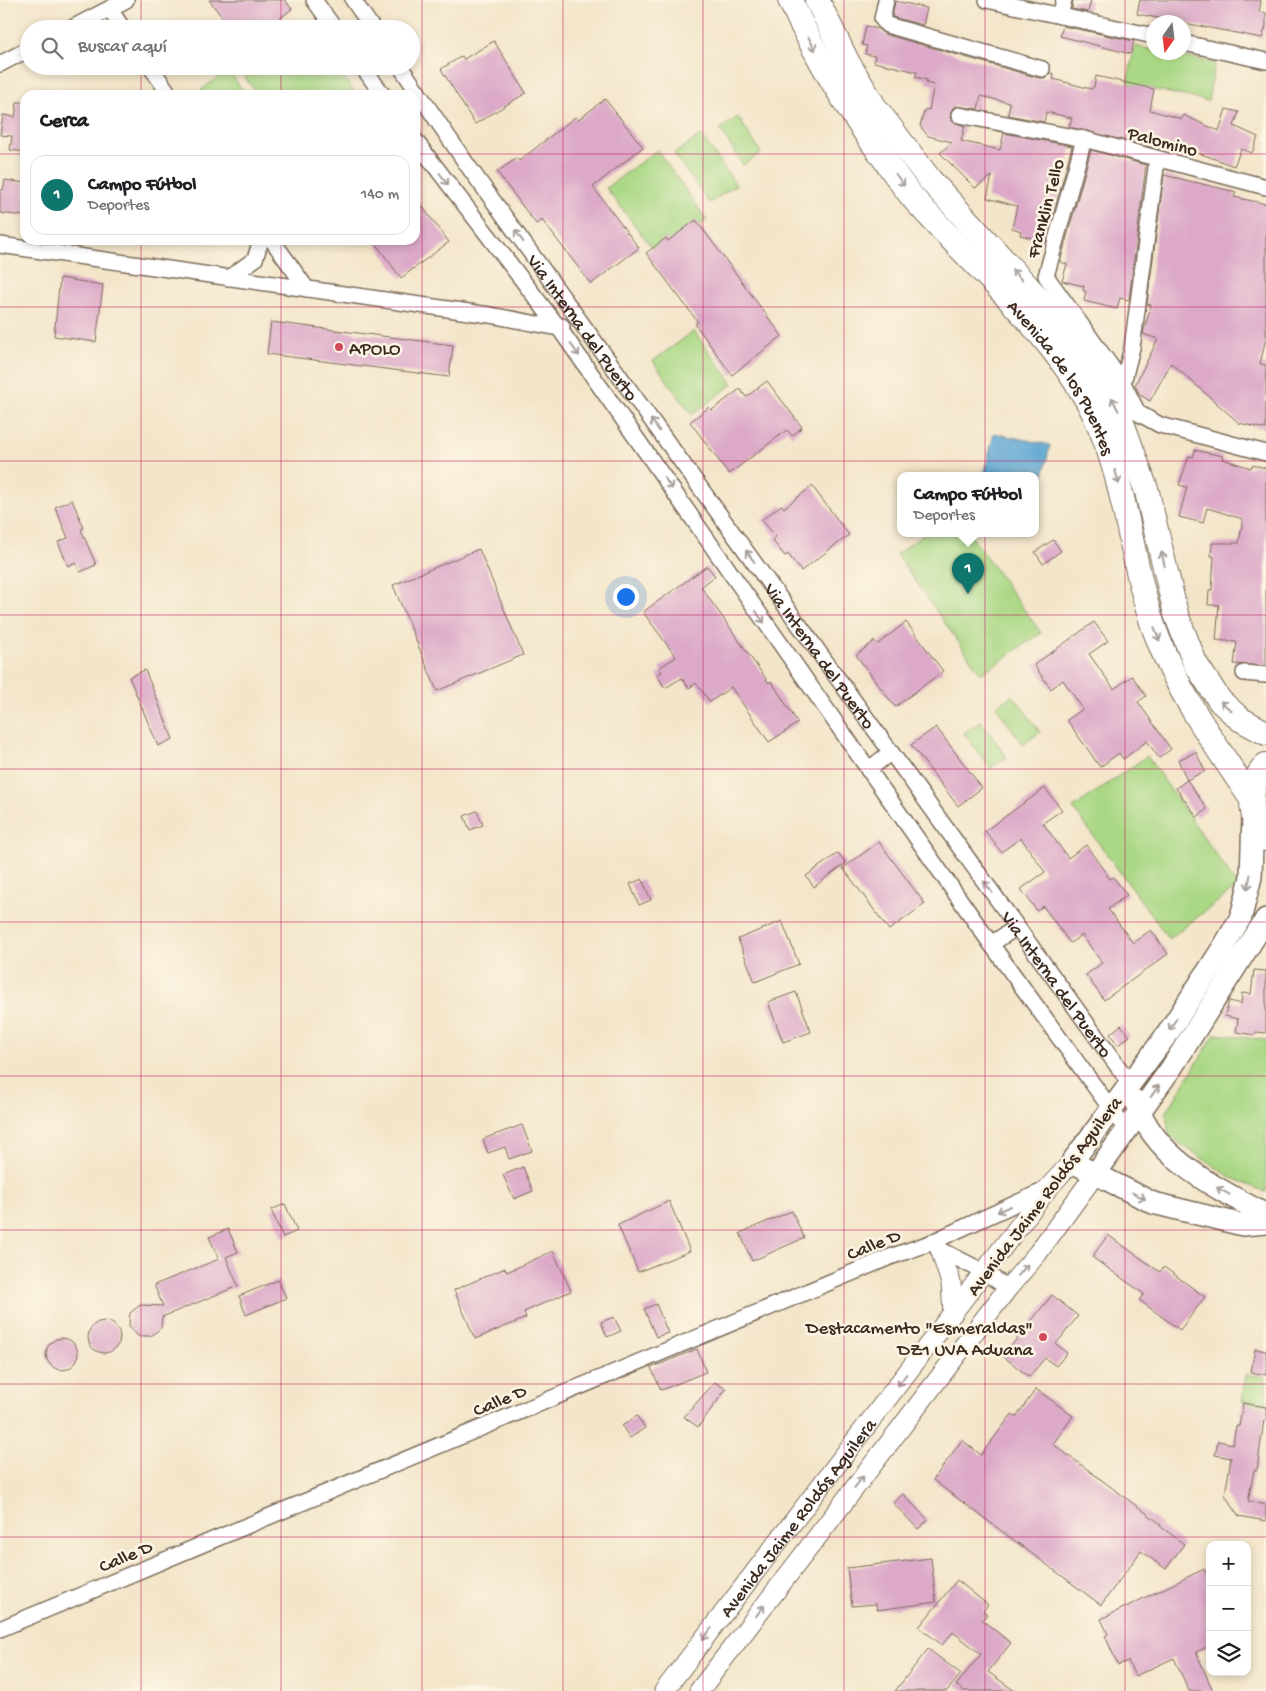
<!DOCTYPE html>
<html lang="es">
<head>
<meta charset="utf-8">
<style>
  :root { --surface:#fff; --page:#f2f2f2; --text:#202124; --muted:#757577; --line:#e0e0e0; --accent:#0f766e }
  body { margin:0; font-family:"Gochi Hand",sans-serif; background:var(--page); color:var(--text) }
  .controls { position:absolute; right:15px; bottom:15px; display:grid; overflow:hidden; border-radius:10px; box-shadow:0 2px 8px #0003 }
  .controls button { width:45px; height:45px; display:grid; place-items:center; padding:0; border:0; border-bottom:1px solid var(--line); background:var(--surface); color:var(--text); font:25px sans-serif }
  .compass { position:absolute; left:1146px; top:15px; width:45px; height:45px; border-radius:50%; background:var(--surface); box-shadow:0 2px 8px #0003; rotate:194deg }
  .you { position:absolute; left:625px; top:596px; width:18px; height:18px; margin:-12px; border:4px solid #fff; border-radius:50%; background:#1a73e8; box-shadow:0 0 0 8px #1a73e833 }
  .badge { display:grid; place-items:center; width:32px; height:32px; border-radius:50%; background:var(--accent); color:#fff; font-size:16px; font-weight:700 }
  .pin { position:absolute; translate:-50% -41px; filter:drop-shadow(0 1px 2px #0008) }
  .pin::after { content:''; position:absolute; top:26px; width:18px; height:15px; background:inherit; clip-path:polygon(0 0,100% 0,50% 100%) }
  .popup { position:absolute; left:897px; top:472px; width:142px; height:65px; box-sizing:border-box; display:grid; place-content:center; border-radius:10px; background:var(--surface); filter:drop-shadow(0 1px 4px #0005); font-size:16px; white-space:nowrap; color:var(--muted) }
  .popup b { font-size:19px; color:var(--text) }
  .popup::after { content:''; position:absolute; left:50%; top:100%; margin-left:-10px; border:10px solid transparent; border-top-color:var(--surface) }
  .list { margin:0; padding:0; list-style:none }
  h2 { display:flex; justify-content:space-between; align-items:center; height:65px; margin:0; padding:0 20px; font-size:21px }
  h2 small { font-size:16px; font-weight:400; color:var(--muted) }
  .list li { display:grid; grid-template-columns:32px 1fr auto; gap:15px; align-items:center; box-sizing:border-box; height:80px; margin:0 10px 10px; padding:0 10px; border:1px solid var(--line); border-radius:15px }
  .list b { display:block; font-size:19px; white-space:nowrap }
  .list p { margin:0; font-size:16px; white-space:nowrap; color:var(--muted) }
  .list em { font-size:16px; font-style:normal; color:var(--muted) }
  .icon { flex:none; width:28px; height:28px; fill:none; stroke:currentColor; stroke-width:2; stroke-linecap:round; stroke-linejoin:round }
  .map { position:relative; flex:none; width:1266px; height:1691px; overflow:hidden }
  .search { position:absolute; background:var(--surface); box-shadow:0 2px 8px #0003; left:20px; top:20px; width:400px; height:55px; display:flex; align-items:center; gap:12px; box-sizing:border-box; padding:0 18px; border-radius:28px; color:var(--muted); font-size:19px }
  .panel { position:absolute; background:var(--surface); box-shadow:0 2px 8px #0003; left:20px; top:90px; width:400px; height:155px; border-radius:15px }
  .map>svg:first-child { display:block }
</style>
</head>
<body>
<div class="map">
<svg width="1266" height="1691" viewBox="0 0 1266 1691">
  <rect width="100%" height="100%" fill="#fcf5e5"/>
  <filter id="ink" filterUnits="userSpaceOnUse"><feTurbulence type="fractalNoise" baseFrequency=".02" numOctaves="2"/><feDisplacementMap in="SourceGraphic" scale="10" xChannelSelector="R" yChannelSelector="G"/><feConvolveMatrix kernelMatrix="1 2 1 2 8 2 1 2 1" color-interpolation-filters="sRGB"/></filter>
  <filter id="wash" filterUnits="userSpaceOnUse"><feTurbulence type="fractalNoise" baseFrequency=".0096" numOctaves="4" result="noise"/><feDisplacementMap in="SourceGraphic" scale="20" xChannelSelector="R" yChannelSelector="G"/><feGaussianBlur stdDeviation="1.12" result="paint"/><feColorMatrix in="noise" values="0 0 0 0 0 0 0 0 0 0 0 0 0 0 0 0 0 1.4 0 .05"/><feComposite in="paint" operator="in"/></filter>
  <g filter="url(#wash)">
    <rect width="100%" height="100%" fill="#f3e5c9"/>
    <!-- green -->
    <path fill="#aad885" stroke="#728152" d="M1135 46 1153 50 1154 52 1164 53 1215 63 1208 101 1127 84Z
      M242 66H336L356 95H258L239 69Z
      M228 70 246 95H204L201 90Z
      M738 117 761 153 743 165 720 129Z
      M701 135 736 185 709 203 674 154Z
      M657 150 707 220 658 255 606 188Z
      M694 331 733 384 692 415 653 361Z
      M926 533H969L1041 633 981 674 896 554Z
      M1013 695 1040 732 1023 745 996 706Z
      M981 721 1007 757 990 768 964 733Z
      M1147 756 1238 886 1169 939 1073 808Z
      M1215 1034 1266 1040V1192L1232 1178 1169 1136 1166 1113Z
      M1246 1374 1266 1377V1405L1242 1401Z"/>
    <!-- water -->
    <path fill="#59a4d1" stroke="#4a6778" d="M994 433 1050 445 1036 510V475H984Z"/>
    <g id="blocks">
      <!-- building -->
      <path fill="#dca9c8" d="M209 0H285L292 9 266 29H231Z
        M1073 0H1091L1088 12 1072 9Z
        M1140 0H1261L1259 12 1266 13V26L1262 38 1137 14Z
        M895 1 927 8 923 25 892 17Z
        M866 26 878 29 884 34 1039 78H1045L1050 73 1054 74 1053 79 1091 89 1094 87 1096 76 1154 89 1150 110 1182 119 1183 115 1219 131 1226 109 1239 112 1234 126 1258 137 1252 153 1241 149 1234 166 1188 149 1187 152 1169 146 1168 150 1151 147 1069 127 1072 118 1046 112 1044 122 1008 115 1010 103 981 96 978 109 955 106 952 109 950 118 953 122 965 126 961 141 1000 150 1004 133 1072 146 1046 242 1020 235 1021 231 1012 228 1017 206 987 198 992 176 975 188 940 153 952 142 928 136 920 126 925 109 929 110 934 85 926 83 927 80 915 77 917 72 874 62 875 56 865 54 867 46 862 45Z
        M1063 26 1134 41 1131 54 1060 36Z
        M494 41 526 93 475 124 441 69 462 56 464 59Z
        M605 99 643 147 593 187 639 248 591 284 542 220 536 224 497 172 517 158 519 161 575 117 578 120Z
        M17 102H25V152L10 150 12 136 0 135 3 115 15 117Z
        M1091 150 1146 165 1129 300 1120 298 1117 309 1084 301 1086 291H1083L1084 286 1062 281 1067 264 1060 262Z
        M1164 175 1236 192 1234 197 1266 204V338L1260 364 1266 365V429L1239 423 1171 363 1150 401 1140 395 1135 385 1158 339 1143 334 1151 305 1147 304Z
        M5 180 25 183V216L0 213V190H3Z
        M415 197 449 242 401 278 373 240H415Z
        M696 220 782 336 732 375 695 324 698 322 646 253 666 238 668 241Z
        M60 278 103 285 96 342 54 336Z
        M271 322 453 345 449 377 267 354Z
        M767 381 802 427 792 436 787 430 729 474 690 422 709 407 712 410 740 389 746 397Z
        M1195 450 1223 456 1222 459 1251 468 1252 465 1266 468V666L1234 664 1237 642 1216 640 1219 605H1208L1209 590H1212L1214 556H1211L1212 543H1239L1243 519 1207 508 1203 523 1179 517 1187 487 1179 485 1189 456 1193 457Z
        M812 486 849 535 801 571 788 554 785 556 772 540 776 537 762 520 781 505 784 508Z
        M72 500 84 528 81 529 96 565 80 572 76 563 68 566 58 542 68 538 55 507Z
        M1053 540 1061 551 1043 564 1035 552Z
        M479 549 523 655 437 691 393 585Z
        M707 566 715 576 701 587 769 683 771 681 798 723 769 742 731 687 710 702 696 683 689 688 682 678 665 688 657 675 662 672 659 668 676 657 643 612Z
        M906 622 943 671 895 707 856 655 875 641 878 644Z
        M1094 622 1108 641 1089 654 1114 689 1132 676 1146 696 1138 702 1171 749 1159 758 1147 741 1123 759 1119 753 1100 767 1067 720 1083 709 1063 680 1051 689 1034 665Z
        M145 670 173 739 158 746 129 677Z
        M936 727 982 788 958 806 911 745Z
        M1196 752 1205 771 1187 780 1178 760Z
        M1187 780 1207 809 1197 817 1176 788Z
        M1045 788 1062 810 1043 823 1068 858 1086 845 1110 879 1113 877 1127 895 1108 909 1133 943 1151 930 1168 954 1104 1000 1086 975 1102 963 1082 935 1070 943 1043 906 1037 911 1021 889 1045 872 1021 838 1001 852 985 831Z
        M477 811 483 825 470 830 464 816Z
        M879 842 925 904 889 930 843 868Z
        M838 853 846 863 814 887 806 876Z
        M642 879 651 900 639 905 630 884Z
        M782 921 799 964 755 982 738 939Z
        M1254 970 1266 971V1033L1256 1032 1255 1035 1236 1032 1238 1019 1225 1016 1229 1001 1241 1004 1242 993 1251 994Z
        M796 992 811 1032 783 1042 768 1002Z
        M1121 1025 1130 1036 1118 1045 1110 1034Z
        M522 1125 532 1151 509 1159 505 1147 488 1153 483 1139Z
        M523 1167 533 1191 514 1199 503 1175Z
        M669 1201 690 1251 638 1272 618 1225Z
        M285 1204 297 1231 283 1237 271 1210Z
        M792 1211 804 1238 752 1261 740 1233Z
        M228 1229 238 1252 226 1257 238 1286 162 1317 161 1328 151 1336H138L129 1326 130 1313 140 1305 163 1306 154 1285 219 1259 209 1237Z
        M1108 1235 1160 1272 1164 1267 1205 1297 1180 1330 1139 1300 1144 1294 1092 1257Z
        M553 1251 571 1291 524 1312 526 1318 475 1339 454 1290 505 1268 507 1272Z
        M278 1280 286 1298 246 1315 239 1296Z
        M1052 1295 1078 1316 1056 1344 1067 1353 1056 1366 1045 1358 1029 1377 1003 1356Z
        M656 1304 668 1333 656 1337 644 1309Z
        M614 1317 621 1331 607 1337 601 1322Z
        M88 1337a16 16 0 1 1 32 0a16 16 0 1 1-32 0Z
        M46 1354a16 16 0 1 1 32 0a16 16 0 1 1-32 0Z
        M697 1349 706 1372 661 1390 651 1368Z
        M1255 1349 1266 1351V1375L1251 1372Z
        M715 1382 726 1389 698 1427 684 1417Z
        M1036 1389 1073 1416 1053 1444 1161 1524 1160 1526 1184 1544 1166 1569 1141 1551 1101 1605 933 1480 962 1440 981 1455 1012 1414 1016 1417Z
        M1243 1403 1266 1407V1420H1264L1257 1470H1254L1248 1501 1266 1505V1521L1239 1516 1225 1495 1231 1458 1215 1455 1218 1441 1233 1444 1236 1426H1239Z
        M637 1416 645 1428 630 1438 622 1426Z
        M903 1494 928 1520 918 1529 893 1503Z
        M931 1558 936 1602 877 1610 876 1604 852 1606 847 1568Z
        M1204 1569 1210 1580V1646L1196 1652 1213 1691H1189L1174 1658 1135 1676 1128 1661 1118 1665 1105 1636 1108 1634 1101 1619Z
        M957 1580 988 1605 983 1611 987 1614 982 1620 1011 1643 988 1672 1015 1691H964L956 1685 981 1654 953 1632 942 1645 919 1627Z
        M928 1649 961 1674 947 1691H895Z"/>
    </g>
  </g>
  <g filter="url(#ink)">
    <use href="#blocks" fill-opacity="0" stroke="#7b6b5a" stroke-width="1"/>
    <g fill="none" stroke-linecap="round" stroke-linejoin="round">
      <defs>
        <g id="minor">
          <path d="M314 0 335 29"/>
          <path d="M353 0 373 29"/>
          <path d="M886 0 882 19 887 25 1042 69"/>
          <path d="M987 0 1154 36"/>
          <path d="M110 9 123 29"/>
          <path d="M1060 16 1064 0"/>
          <path d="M70 29 126 0"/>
          <path d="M1184 43 1266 61"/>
          <path d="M0 64 29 49"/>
          <path d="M150 66 170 95"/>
          <path d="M362 66 383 95"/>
          <path id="s1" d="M400 66 468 166 1129 1082"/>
          <path d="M959 115 1084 139 1266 187"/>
          <path d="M1084 139 1046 276 1123 383"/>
          <path d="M415 140 559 328 991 944 1127 1131"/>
          <path d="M1157 160 1132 348 1123 383 1138 413 1160 425 1266 453"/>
          <path d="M272 240 307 289"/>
          <path d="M0 245 490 315 559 328 562 326"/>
          <path d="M229 278 255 259 261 240"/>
          <path d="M1244 673 1266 675"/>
          <path d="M868 770 891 752"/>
          <path d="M991 944 1017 927"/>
          <path d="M937 1248 984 1272 1008 1288"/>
          <path d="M0 1629 890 1257 930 1243 1047 1189"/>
        </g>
        <g id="tertiary">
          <path d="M941 1252 951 1283 953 1313"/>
          <path id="s2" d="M664 1691 1048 1188 1072 1162"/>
          <path d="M699 1691 1008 1288 1037 1254 1096 1173"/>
        </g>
        <path id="secondary" d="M1253 816 1251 877 1241 917 1224 946 1168 1033 1072 1162 1153 1203 1243 1225 1266 1223
          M1136 1101C1154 1159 1217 1188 1266 1215
          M1096 1173 1172 1067 1266 919"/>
        <g id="primary">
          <path id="s3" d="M790 0C816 56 846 108 883 157 893 171 903 186 914 199 971 263 1047 328 1088 402 1127 473 1128 556 1155 631 1177 692 1215 745 1251 798"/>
          <path d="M817 0 848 63 874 106 930 180 1049 310 1115 403 1147 492 1176 614 1195 663 1220 701 1240 719 1266 733"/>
          <path d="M1266 765C1247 785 1248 818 1266 839"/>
        </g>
      </defs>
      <!-- minor casing -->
      <use href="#minor" stroke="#7b6b5a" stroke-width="18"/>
      <!-- tertiary casing -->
      <use href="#tertiary" stroke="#7b6b5a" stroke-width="21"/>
      <!-- secondary casing -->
      <use href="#secondary" stroke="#7b6b5a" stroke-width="24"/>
      <!-- primary casing -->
      <use href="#primary" stroke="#7b6b5a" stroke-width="26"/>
      <!-- minor -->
      <use href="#minor" stroke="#fff" stroke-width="15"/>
      <!-- tertiary -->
      <use href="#tertiary" stroke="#fff" stroke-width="19"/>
      <!-- secondary -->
      <use href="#secondary" stroke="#fff" stroke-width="21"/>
      <!-- primary -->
      <use href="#primary" stroke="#fff" stroke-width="24"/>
    </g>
    <!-- one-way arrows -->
    <defs><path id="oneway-shaft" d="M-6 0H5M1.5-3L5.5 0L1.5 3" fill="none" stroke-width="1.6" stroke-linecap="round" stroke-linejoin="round" transform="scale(1.25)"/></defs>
    <g stroke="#a79f9a">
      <use href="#oneway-shaft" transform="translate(812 44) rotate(63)"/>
      <use href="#oneway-shaft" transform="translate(444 179) rotate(53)"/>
      <use href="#oneway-shaft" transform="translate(900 180) rotate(53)"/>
      <use href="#oneway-shaft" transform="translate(519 236) rotate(-126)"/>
      <use href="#oneway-shaft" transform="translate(1017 275) rotate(-133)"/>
      <use href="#oneway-shaft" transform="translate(575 350) rotate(55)"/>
      <use href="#oneway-shaft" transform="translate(1115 404) rotate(-117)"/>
      <use href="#oneway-shaft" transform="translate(655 425) rotate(-126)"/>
      <use href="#oneway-shaft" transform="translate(1117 477) rotate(75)"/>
      <use href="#oneway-shaft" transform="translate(668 483) rotate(55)"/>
      <use href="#oneway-shaft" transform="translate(750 556) rotate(-126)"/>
      <use href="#oneway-shaft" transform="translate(1163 559) rotate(-103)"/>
      <use href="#oneway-shaft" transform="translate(760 617) rotate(55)"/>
      <use href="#oneway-shaft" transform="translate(1157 634) rotate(69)"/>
      <use href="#oneway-shaft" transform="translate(1226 706) rotate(-139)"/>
      <use href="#oneway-shaft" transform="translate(1249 882) rotate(101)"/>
      <use href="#oneway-shaft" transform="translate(988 887) rotate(-126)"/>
      <use href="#oneway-shaft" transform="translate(1173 1024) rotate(123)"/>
      <use href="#oneway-shaft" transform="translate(1155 1091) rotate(-55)"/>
      <use href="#oneway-shaft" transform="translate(1223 1191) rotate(-151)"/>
      <use href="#oneway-shaft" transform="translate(1139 1196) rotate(27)"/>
      <use href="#oneway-shaft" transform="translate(1004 1209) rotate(155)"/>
      <use href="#oneway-shaft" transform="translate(1023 1270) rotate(-50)"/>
      <use href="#oneway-shaft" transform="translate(902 1380) rotate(127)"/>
      <use href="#oneway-shaft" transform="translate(859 1482) rotate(-52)"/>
      <use href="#oneway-shaft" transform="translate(760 1611) rotate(-52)"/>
      <use href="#oneway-shaft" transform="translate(707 1634) rotate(127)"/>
    </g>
  </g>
  <!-- grid -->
  <path fill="none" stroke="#c2185b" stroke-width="1" stroke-opacity="0.55" d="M141 0V29M281 0V29M422 0V1691M563 0V1691M703 0V1691M844 0V1691M985 0V1691M1125 0V1691M141 66V95M281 66V95M0 154H25M415 154H1266M141 240V1691M281 240V1691M0 307H1266M0 461H1266M0 615H1266M0 769H1266M0 922H1266M0 1076H1266M0 1230H1266M0 1384H1266M0 1537H1266"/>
  <!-- markers -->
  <g fill="#d1495b" stroke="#fcf5e5" stroke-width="2">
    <circle cx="339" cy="347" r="5"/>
    <circle cx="1043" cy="1337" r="5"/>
  </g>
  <g text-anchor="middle" stroke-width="5" stroke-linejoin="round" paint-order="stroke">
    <!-- street labels -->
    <g font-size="19" fill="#3b2a1e" stroke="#fcf5e5">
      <text transform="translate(1163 140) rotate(15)" y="7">Palomino</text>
      <text transform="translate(1044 208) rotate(-75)" y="7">Franklin Tello</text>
      <text dy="7" stroke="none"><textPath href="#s1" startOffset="319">Via Interna del Puerto</textPath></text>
      <text dy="7" stroke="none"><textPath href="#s3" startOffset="468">Avenida de los Puentes</textPath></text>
      <text dy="7" stroke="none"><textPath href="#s1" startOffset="724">Via Interna del Puerto</textPath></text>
      <text dy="7" stroke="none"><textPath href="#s1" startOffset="1129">Via Interna del Puerto</textPath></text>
      <text transform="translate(1043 1195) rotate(-53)" y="7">Avenida Jaime Roldós Aguilera</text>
      <text transform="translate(873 1243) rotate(-22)" y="7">Calle D</text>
      <text transform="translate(499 1399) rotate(-23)" y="7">Calle D</text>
      <text dy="7" stroke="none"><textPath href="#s2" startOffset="219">Avenida Jaime Roldós Aguilera</textPath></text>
      <text transform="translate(125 1555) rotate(-23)" y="7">Calle D</text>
    </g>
    <!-- poi labels -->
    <g font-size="19" fill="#3b2a1e" stroke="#fcf5e5" text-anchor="start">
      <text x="349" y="354">APOLO</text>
      <text x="1033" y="1333" text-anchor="end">Destacamento "Esmeraldas"<tspan x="1033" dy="22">DZ1 UVA Aduana</tspan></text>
    </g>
  </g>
</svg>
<div class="controls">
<button>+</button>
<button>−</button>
<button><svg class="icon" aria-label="layers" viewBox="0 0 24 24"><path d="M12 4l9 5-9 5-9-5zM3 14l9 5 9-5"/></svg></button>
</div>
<svg class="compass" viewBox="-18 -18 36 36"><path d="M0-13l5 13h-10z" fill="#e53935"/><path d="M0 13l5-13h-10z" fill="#757577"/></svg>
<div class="you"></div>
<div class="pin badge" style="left:968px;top:594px">1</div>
<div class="popup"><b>Campo Fútbol</b>Deportes</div>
<div class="search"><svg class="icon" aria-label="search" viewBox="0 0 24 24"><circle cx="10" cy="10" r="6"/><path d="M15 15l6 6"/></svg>Buscar aquí</div>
<section class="panel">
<h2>Cerca<small></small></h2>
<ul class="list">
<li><span class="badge">1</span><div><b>Campo Fútbol</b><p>Deportes</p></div><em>140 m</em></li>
</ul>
</section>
</div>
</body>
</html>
